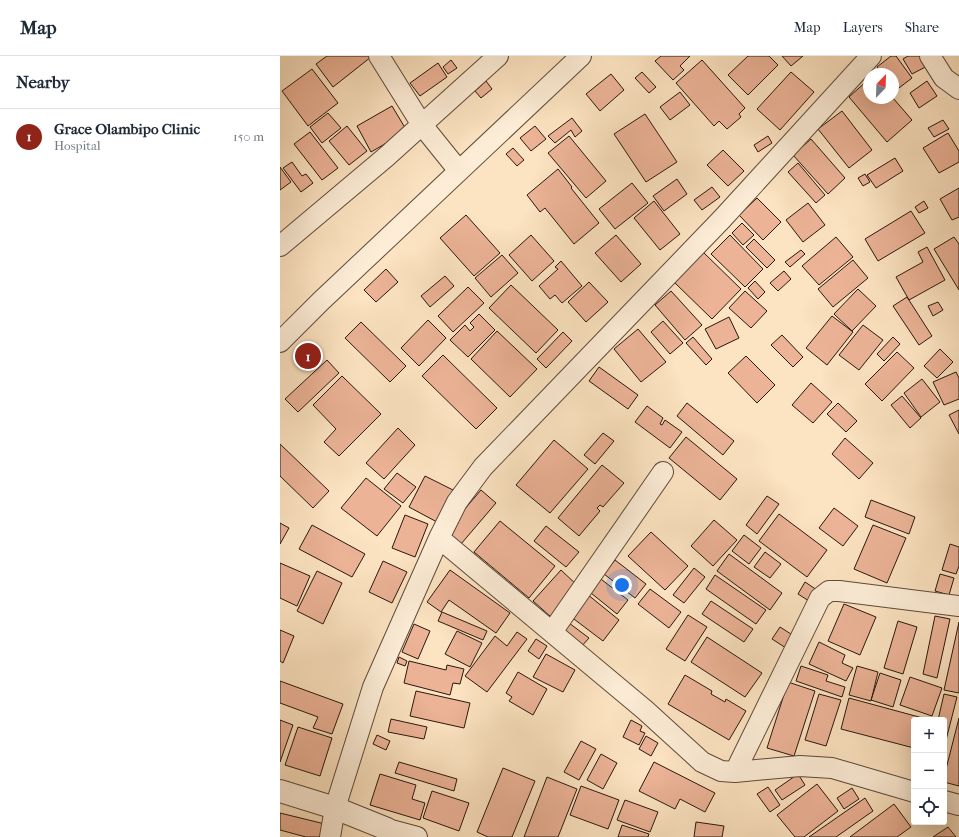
<!DOCTYPE html>
<html lang="en">
<head>
<meta charset="utf-8">
<style>
  :root { --surface:#fff; --page:#f6f6f7; --text:#1f2937; --muted:#747a83; --line:#e0e1e3; --accent:#8f2418 }
  body { margin:0; font-family:"IM FELL French Canon",serif; background:var(--page); color:var(--text) }
  .controls { position:absolute; right:12px; bottom:12px; display:grid; overflow:hidden; border-radius:4px; box-shadow:0 4px 16px #0002 }
  .controls button { width:36px; height:36px; display:grid; place-items:center; padding:0; border:0; border-bottom:1px solid var(--line); background:var(--surface); color:var(--text); font:20px sans-serif }
  .compass { position:absolute; left:583px; top:12px; width:36px; height:36px; border-radius:50%; background:var(--surface); box-shadow:0 4px 16px #0002; rotate:23deg }
  .you { position:absolute; left:342px; top:529px; width:14px; height:14px; margin:-10px; border:3px solid #fff; border-radius:50%; background:#1a73e8; box-shadow:0 0 0 6px #1a73e833 }
  .badge { display:grid; place-items:center; width:26px; height:26px; border-radius:50%; background:var(--accent); color:#fff; font-size:13px; font-weight:700 }
  .pin { position:absolute; translate:-50% -50%; border:2px solid #fff; box-shadow:0 1px 4px #0006 }
  .list { margin:0; padding:0; list-style:none }
  h2 { display:flex; justify-content:space-between; align-items:center; height:52px; margin:0; padding:0 16px; font-size:17px }
  h2 small { font-size:13px; font-weight:400; color:var(--muted) }
  .list li { display:grid; grid-template-columns:26px 1fr auto; gap:12px; align-items:center; box-sizing:border-box; height:56px; padding:0 16px; border-top:1px solid var(--line) }
  .list b { display:block; font-size:15px; white-space:nowrap }
  .list p { margin:0; font-size:13px; white-space:nowrap; color:var(--muted) }
  .list em { font-size:13px; font-style:normal; color:var(--muted) }
  .icon { flex:none; width:22px; height:22px; fill:none; stroke:currentColor; stroke-width:2; stroke-linecap:round; stroke-linejoin:round }
  .map { position:relative; flex:none; width:679px; height:781px; overflow:hidden }
  header { display:flex; align-items:center; gap:24px; box-sizing:border-box; height:56px; padding:0 20px; background:var(--surface); border-bottom:1px solid var(--line) }
  header strong { font-size:19px }
  nav { display:flex; gap:22px; margin-inline-start:auto; font-size:14px }
  main { display:flex }
  aside { flex:1; background:var(--surface) }
  .map>svg:first-child { display:block }
</style>
</head>
<body>
<header>
<strong>Map</strong>
<nav><a>Map</a><a>Layers</a><a>Share</a></nav>
</header>
<main>
<aside>
<h2>Nearby<small></small></h2>
<ul class="list">
<li><span class="badge">1</span><div><b>Grace Olambipo Clinic</b><p>Hospital</p></div><em>150 m</em></li>
</ul>
</aside>
<div class="map">
<svg width="679" height="781" viewBox="0 0 679 781">
  <rect width="100%" height="100%" fill="#fce3c1"/>
  <filter id="stains"><feTurbulence type="fractalNoise" baseFrequency=".005" numOctaves="4"/><feColorMatrix values="0 0 0 0 .2 0 0 0 0 .09 0 0 0 0 .02 0 0 0 .5 -.17"/></filter>
  <radialGradient id="worn" r=".72"><stop offset=".6" stop-color="#630" stop-opacity="0"/><stop offset="1" stop-color="#630" stop-opacity=".3"/></radialGradient>
  <!-- building -->
  <path fill="#ecb397" stroke="#29170d" d="M47 0H91V1L53 31 36 8Z
    M381 0H410L400 10 404 14 393 24 375 5Z
    M468 0H489L498 9 468 39 448 19Z
    M502 0H523L511 10Z
    M611 0H616L632 22 615 35 613 32V18H602L597 11Z
    M628 0H646L651 8 632 18 623 3Z
    M171 4 177 12 168 18 163 11Z
    M422 4 465 52 459 58 461 61 447 73 439 65 434 70 396 27Z
    M158 7 167 21 140 40 130 27Z
    M32 13 58 47 28 70 2 35Z
    M362 16 376 31 369 37 355 22Z
    M511 16 534 36 500 74 477 53Z
    M331 18 344 34 320 55 306 38Z
    M589 23V42H613L632 64 607 86 569 41Z
    M206 25 212 33 201 42 195 35Z
    M647 25 657 40 639 52 630 37Z
    M400 36 410 49 390 64 380 51Z
    M112 50 127 75 91 96 77 70Z
    M562 55 592 94 569 112 538 73Z
    M48 57 61 72 42 87 30 71Z
    M365 58 397 106 366 126 334 78Z
    M292 62 302 75 295 81 291 74 275 87 268 80Z
    M663 64 669 73 654 81 648 72Z
    M67 70 87 95 69 109 49 85Z
    M255 70 266 83 251 95 240 82Z
    M30 76 58 112 42 124 14 88Z
    M668 77 679 95V106L659 117 643 92Z
    M289 80 326 125 306 142 268 97Z
    M488 80 492 87 478 96 474 89Z
    M531 83 565 122 548 138 513 99Z
    M233 92 244 104 237 110 226 98Z
    M443 94 464 115 448 130 427 109Z
    M615 102 623 115 596 132 587 119Z
    M12 106 22 120 26 118 33 127 21 136 3 112Z
    M518 107 545 139 536 147 508 116Z
    M0 111 11 126 0 134Z
    M278 113 292 131 291 132 319 167 294 188 265 152 260 156 247 139Z
    M585 118 590 126 583 130 578 122Z
    M397 123 407 138 384 155 373 140Z
    M352 127 368 147 335 173 319 153Z
    M432 131 440 141 422 154 414 144Z
    M679 132V161L672 164 660 143Z
    M477 142 501 166 483 184 459 159Z
    M374 145 400 178 380 194 354 162Z
    M644 145 648 152 639 157 635 151Z
    M528 147 545 169 523 186 506 164Z
    M631 155 645 177 598 205 585 183Z
    M186 159 220 197 194 220 160 182Z
    M462 167 474 179 463 189 452 177Z
    M251 179 274 205 252 225 229 199Z
    M336 179 361 208 341 226 315 197Z
    M450 179 483 213 465 231 431 198Z
    M556 181 573 201 539 229 522 210Z
    M674 181 679 188V234L654 193Z
    M474 183 495 204 487 212 466 191Z
    M647 191 665 224 629 244 616 221 643 206 638 196Z
    M521 194 525 198 510 211 505 206Z
    M423 196 461 233 432 263 394 226Z
    M222 199 238 217 211 241 195 222Z
    M573 204 588 222 553 251 538 233Z
    M281 205 302 230 282 247 275 239 270 243 259 230 278 213 275 211Z
    M106 213 118 226 96 246 84 234Z
    M504 215 511 223 498 235 490 227Z
    M165 220 174 230 150 251 141 240Z
    M475 225 485 236 478 243 468 232Z
    M309 226 328 246 306 266 288 246Z
    M231 229 278 274 256 297 209 252Z
    M188 231 204 247 173 276 158 260Z
    M578 233 596 250 572 275 554 258Z
    M391 235 422 269 405 284 375 249Z
    M465 235 487 255 471 272 449 252Z
    M627 241 652 280 639 289 613 250Z
    M658 246 663 254 653 260 648 250Z
    M199 258 215 274 188 301 170 284 185 269 190 275 194 271 190 267Z
    M552 260 573 276 547 309 526 292Z
    M449 261 459 282 436 293 425 273Z
    M148 264 166 282 139 310 121 292Z
    M383 265 403 287 390 298 371 276Z
    M81 266 126 310 110 326 65 282Z
    M583 269 603 284 579 314 559 299Z
    M358 273 386 306 361 326 334 293Z
    M217 275 257 313 230 341 191 303Z
    M283 276 292 285 266 312 257 303Z
    M502 279 523 301 513 311 491 289Z
    M413 281 432 303 426 309 406 287Z
    M613 281 620 288 604 305 597 298Z
    M660 293 673 306 657 322 644 310Z
    M617 296 634 312 602 345 585 328Z
    M163 299 217 352 196 373 142 320Z
    M466 300 495 329 477 347 448 317Z
    M47 304 59 317 18 356 5 343Z
    M319 311 358 339 348 353 309 325Z
    M676 316 679 322V343L664 349 653 326Z
    M62 320 101 358 59 400 44 386 56 373 33 349Z
    M642 323 660 346 641 361 624 337Z
    M531 327 552 346 533 367 512 349Z
    M622 340 641 362 630 372 611 349Z
    M407 347 454 385 443 399 397 360Z
    M558 347 577 365 566 376 547 358Z
    M367 350 383 362 380 368 382 369 385 364 402 376 390 392 355 366Z
    M679 354V378L669 359Z
    M118 372 135 389 104 423 86 407Z
    M323 377 334 385 315 408 304 399Z
    M406 381 457 423 440 444 389 402Z
    M565 382 593 407 579 423 552 398Z
    M274 384 308 413 270 457 236 429Z
    M0 388 49 435 33 452 0 420Z
    M322 409 344 427 323 451 320 449 317 452 320 455 299 480 278 462Z
    M117 417 136 431 123 447 104 433Z
    M145 420 173 434 157 466 129 451Z
    M86 422 121 450 97 480 61 452Z
    M201 434 216 447 181 488 166 475Z
    M487 440 499 448 477 478 466 469Z
    M591 444 635 461 629 478 585 461Z
    M554 452 578 470 563 490 539 472Z
    M499 458 547 494 527 521 479 485Z
    M125 459 148 468 135 501 112 492Z
    M434 464 457 484 433 510 411 490Z
    M220 465 275 510 249 542 194 496Z
    M0 467 9 472 0 488Z
    M32 469 85 498 72 521 19 493Z
    M593 469 626 482 607 527 574 513Z
    M266 470 299 496 286 511 254 485Z
    M371 476 408 510 385 534 348 500Z
    M464 479 481 492 469 508 452 495Z
    M670 488 679 491V510L676 518 662 514Z
    M485 496 501 508 490 522 474 511Z
    M449 498 502 537 490 554 437 515Z
    M335 504 366 528 355 542 324 518Z
    M103 505 127 516 112 547 89 536Z
    M0 507 30 520 17 550 0 542Z
    M414 512 425 521 404 547 393 539Z
    M170 514 230 557 216 577 169 544 161 556 147 546Z
    M281 514 299 531 271 561 253 545Z
    M37 515 62 527 43 568 17 555Z
    M660 518 674 522 669 539 655 535Z
    M435 519 486 554 476 568 426 533Z
    M317 520 348 544 337 558 306 533Z
    M525 526 537 534 529 545 518 538Z
    M370 533 401 556 389 572 358 548Z
    M307 538 339 564 323 585 290 560Z
    M431 545 473 573 464 586 422 558Z
    M564 548 596 561 580 599 548 585Z
    M162 556 207 575 203 584 158 565Z
    M408 559 427 571 405 605 386 593Z
    M655 560 670 563 657 622 643 618Z
    M618 565 637 571 623 618 604 612Z
    M679 566V637L664 634Z
    M289 567 309 582 301 591 281 576Z
    M134 568 150 575 138 603 122 596Z
    M500 571 514 580 506 592 492 583Z
    M0 574 14 580 3 607 0 605Z
    M177 575 202 587 190 611 165 598Z
    M237 576 247 583 207 636 185 620 215 580 227 590Z
    M427 581 482 617 465 641 411 606Z
    M256 583 267 590 259 603 248 595Z
    M539 586 565 599 562 607 573 612 566 625 529 608Z
    M266 598 295 614 283 636 253 621Z
    M119 601 127 605 125 610 117 607Z
    M129 605 166 614 167 609 184 613 180 628 173 627 170 639 124 627Z
    M521 610 548 619 546 625 565 631 562 641 516 625Z
    M577 610 598 616 591 645 569 639Z
    M238 616 267 633 253 659 229 645 232 641 226 637Z
    M600 617 621 624 613 651 591 644Z
    M405 619 432 635 431 638 445 646 446 643 466 655 449 684 388 648Z
    M630 621 662 632 652 660 620 649Z
    M0 625 63 648 52 678 33 672 38 661 0 647Z
    M508 626 535 635 514 700 487 692Z
    M136 635 190 647 184 672 130 660Z
    M539 638 561 644 546 690 525 684Z
    M664 638 677 641 665 688H664V664H658Z
    M569 642 650 664H634V692L561 673Z
    M679 662V730L664 726V721Z
    M111 663 147 671 144 683 108 676Z
    M0 664 13 669 0 706Z
    M351 664 362 670 360 675 365 677 359 689 343 681Z
    M18 671 52 682 40 720 5 709Z
    M97 679 110 685 106 694 93 688Z
    M366 680 378 687 371 700 359 693Z
    M301 685 316 693 299 724 284 716Z
    M321 698 337 707 323 733 307 724Z
    M119 706 177 723 174 735 115 717Z
    M374 706 435 737 425 756 400 743 395 753 359 735Z
    M223 712 255 725 232 781H208L197 776Z
    M100 718 136 729 132 743 145 747 140 764 90 749Z
    M518 718 525 729 502 744 495 734Z
    M267 721 297 733 278 781H244Z
    M537 728 558 755 524 781H515L497 759Z
    M301 730 339 744 328 773 290 759Z
    M488 731 500 749 490 756 477 738Z
    M572 732 579 743 564 753 557 742Z
    M152 735 189 747 179 775 143 762Z
    M585 742 593 755 556 781H529Z
    M345 744 378 756 370 776 337 764Z
    M614 748 631 771 617 781H570Z
    M0 757 45 768 42 781H26L0 774Z
    M416 766 444 770 442 781H414Z
    M342 769 369 778 368 781H338Z
    M668 771 676 781H653Z"/>
  <g fill="none" stroke-linecap="round" stroke-linejoin="round">
    <defs>
      <path id="minor" d="M99 0 142 69 179 115
        M650 0 664 22 679 33
        M0 190 106 101 218 0
        M0 286 41 245 301 0
        M159 482 365 654 422 706 441 715 455 716 520 710 552 712 634 736
        M272 576 383 416
        M455 716 540 542 549 535H559L679 550
        M664 745 679 749
        M107 773 137 781
        M50 781 55 752 93 631 159 482 177 446 203 411 442 163 591 0"/>
      <path id="tertiary" d="M0 735 55 752 107 773 116 781"/>
    </defs>
    <!-- minor casing -->
    <use href="#minor" stroke="#5e4a3a" stroke-width="22"/>
    <!-- tertiary casing -->
    <use href="#tertiary" stroke="#5e4a3a" stroke-width="24"/>
    <!-- minor -->
    <use href="#minor" stroke="#fdedd7" stroke-width="20"/>
    <!-- tertiary -->
    <use href="#tertiary" stroke="#fdedd7" stroke-width="22"/>
  </g>
  <rect width="100%" height="100%" filter="url(#stains)"/>
  <rect width="100%" height="100%" fill="url(#worn)"/>
</svg>
<div class="controls">
<button>+</button>
<button>−</button>
<button><svg class="icon" aria-label="locate" viewBox="0 0 24 24"><circle cx="12" cy="12" r="6"/><path d="M12 2v4M12 18v4M2 12h4M18 12h4"/></svg></button>
</div>
<svg class="compass" viewBox="-18 -18 36 36"><path d="M0-13l5 13h-10z" fill="#e53935"/><path d="M0 13l5-13h-10z" fill="#747a83"/></svg>
<div class="you"></div>
<div class="pin badge" style="left:28px;top:300px">1</div>
</div>
</main>
</body>
</html>
